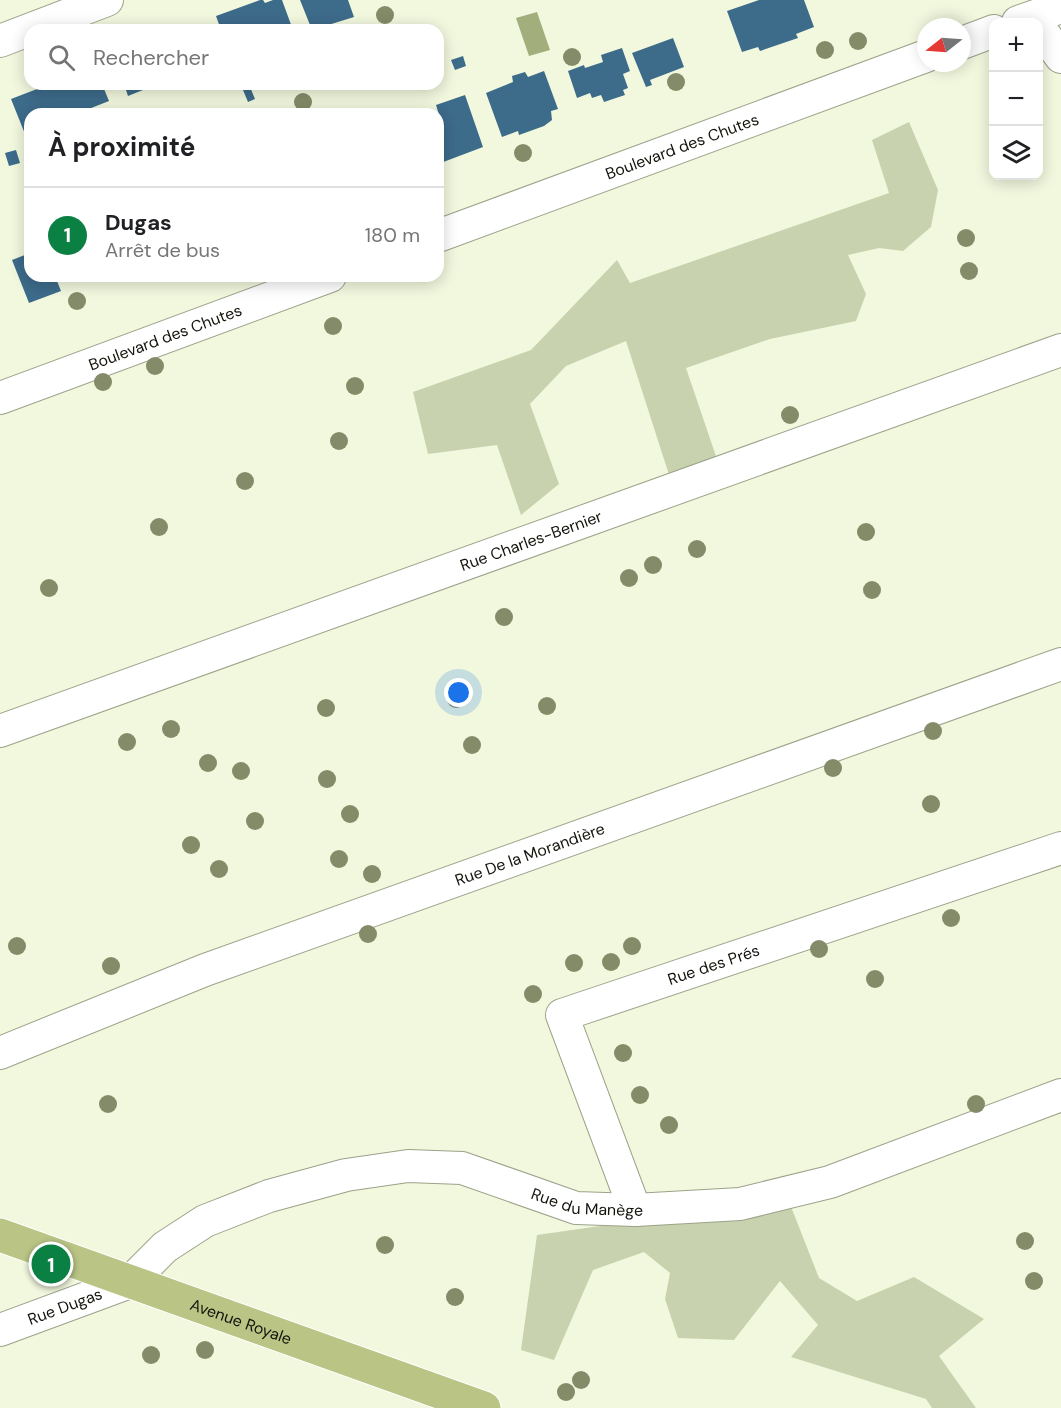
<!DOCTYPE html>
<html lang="fr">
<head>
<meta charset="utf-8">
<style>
  :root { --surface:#fff; --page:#f2f2f2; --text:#202124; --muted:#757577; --line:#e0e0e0; --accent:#0b8043 }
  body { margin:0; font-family:"DM Sans",sans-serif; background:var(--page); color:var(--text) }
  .controls { position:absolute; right:18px; top:18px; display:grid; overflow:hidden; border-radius:12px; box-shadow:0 3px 15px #0003 }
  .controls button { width:54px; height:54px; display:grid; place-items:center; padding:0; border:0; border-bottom:2px solid var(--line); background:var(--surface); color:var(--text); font:30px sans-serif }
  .compass { position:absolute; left:917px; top:18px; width:54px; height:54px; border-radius:50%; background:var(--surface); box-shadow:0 3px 15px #0003; rotate:253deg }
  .you { position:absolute; left:459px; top:693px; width:21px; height:21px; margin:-15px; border:4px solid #fff; border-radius:50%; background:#1a73e8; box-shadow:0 0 0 9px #1a73e833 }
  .badge { display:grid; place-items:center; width:39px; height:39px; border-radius:50%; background:var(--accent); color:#fff; font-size:20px; font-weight:700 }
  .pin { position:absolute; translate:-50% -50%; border:3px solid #fff; box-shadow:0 2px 6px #0006 }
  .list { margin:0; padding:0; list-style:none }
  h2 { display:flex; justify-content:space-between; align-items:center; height:78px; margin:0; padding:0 24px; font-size:26px }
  h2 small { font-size:20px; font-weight:400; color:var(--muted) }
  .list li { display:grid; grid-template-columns:39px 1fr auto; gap:18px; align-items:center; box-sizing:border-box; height:96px; padding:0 24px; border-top:2px solid var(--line) }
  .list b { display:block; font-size:22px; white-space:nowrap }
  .list p { margin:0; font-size:20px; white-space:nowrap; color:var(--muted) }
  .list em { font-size:20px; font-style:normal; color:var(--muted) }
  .icon { flex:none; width:33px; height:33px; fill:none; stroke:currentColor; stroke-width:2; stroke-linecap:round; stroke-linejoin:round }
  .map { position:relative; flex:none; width:1061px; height:1408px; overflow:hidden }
  .search { position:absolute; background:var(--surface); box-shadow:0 3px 15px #0003; left:24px; top:24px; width:420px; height:66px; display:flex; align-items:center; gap:15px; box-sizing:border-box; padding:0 21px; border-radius:18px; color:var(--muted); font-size:22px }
  .panel { position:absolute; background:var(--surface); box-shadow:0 3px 15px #0003; left:24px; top:108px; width:420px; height:174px; border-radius:18px }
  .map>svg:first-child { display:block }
</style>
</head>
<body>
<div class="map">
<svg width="1061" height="1408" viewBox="0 0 1061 1408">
  <rect width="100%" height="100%" fill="#f2f8de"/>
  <!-- green -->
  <path fill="#c9d2ae" d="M909 122 938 190 931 227 903 251 879 248 848 255 866 294 856 321 770 339 686 368 720 468 671 481 626 341 566 366 530 404 559 484 521 515 497 445 428 454 413 392 531 350 617 260 630 283 889 193 872 140Z
    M788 1199 819 1278 857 1301 914 1277 984 1319 939 1356 976 1408H932L926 1399 791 1357 818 1325 780 1281 734 1340 678 1338 665 1299 670 1273 644 1252 593 1270 554 1360 521 1350 537 1235Z"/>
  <!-- water -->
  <path fill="#a2ae7c" d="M537 12 550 50 529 56 516 18Z"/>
  <!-- building -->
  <path fill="#3d6b8a" d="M260 0H263L265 3 273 0H282L293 30H221L216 16Z
    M300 0H348L354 17 312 30Z
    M759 0H804L814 27 796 34 798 38 760 51 758 47 742 52 727 11Z
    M673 38 684 67 650 80 652 85 646 87 632 53Z
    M622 48 630 71 623 74 628 88 623 90 625 95 604 102 601 95 592 98 590 93 577 98 568 71 584 65 585 68 603 62 601 55Z
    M463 56 466 66 455 70 451 60Z
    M544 71 558 109 551 111 552 120 544 126 519 135 518 131 502 137 486 93 513 82 512 76 525 72 528 77Z
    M50 84H102L109 101 76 114H30V132L25 134 11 99Z
    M124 84H158L128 96Z
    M250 87 255 99 248 102 243 90Z
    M465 95 483 147 438 164V119L440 118 436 105Z
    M16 150 20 163 9 166 5 153Z
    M30 253V276H55L61 291 29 303 12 260Z"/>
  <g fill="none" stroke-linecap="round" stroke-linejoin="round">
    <defs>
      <g id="minor">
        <path d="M1018 22 1061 7"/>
        <path d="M1038 26 1061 57"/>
        <path d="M0 41 107 0"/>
        <path d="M962 43 994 31"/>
        <path id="s1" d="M438 236 926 56"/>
        <path id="s2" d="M0 398 330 276"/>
        <path id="s3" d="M0 731 1061 350"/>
        <path id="s4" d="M0 1053 205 970 1061 664"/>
        <path id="s5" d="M635 1210 562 1015 1061 848"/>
        <path id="s6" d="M0 1330 130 1282 165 1247 205 1221 269 1196 346 1175 408 1166 462 1168 576 1208 635 1210 740 1204 830 1182 1061 1095"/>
      </g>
      <g id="major">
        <path id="s7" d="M0 1235 484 1408"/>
      </g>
    </defs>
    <!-- minor casing -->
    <use href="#minor" stroke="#9ba289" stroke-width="34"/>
    <!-- major casing -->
    <use href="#major" stroke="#fff" stroke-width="35"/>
    <!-- minor -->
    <use href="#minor" stroke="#fff" stroke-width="32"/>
    <!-- major -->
    <use href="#major" stroke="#b9c485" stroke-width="33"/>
  </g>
  <!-- trees -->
  <g fill="#848b69">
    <circle cx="385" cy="15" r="9"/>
    <circle cx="858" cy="41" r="9"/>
    <circle cx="825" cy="50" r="9"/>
    <circle cx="572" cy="57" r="9"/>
    <circle cx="676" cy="82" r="9"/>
    <circle cx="303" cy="102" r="9"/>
    <circle cx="523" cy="153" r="9"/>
    <circle cx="966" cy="238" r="9"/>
    <circle cx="969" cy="271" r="9"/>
    <circle cx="77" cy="301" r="9"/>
    <circle cx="333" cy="326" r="9"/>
    <circle cx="155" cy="366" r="9"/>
    <circle cx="103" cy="382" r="9"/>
    <circle cx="355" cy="386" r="9"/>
    <circle cx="790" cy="415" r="9"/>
    <circle cx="339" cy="441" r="9"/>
    <circle cx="245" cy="481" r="9"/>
    <circle cx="159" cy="527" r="9"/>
    <circle cx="866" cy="532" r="9"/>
    <circle cx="697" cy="549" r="9"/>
    <circle cx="653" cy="565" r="9"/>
    <circle cx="629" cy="578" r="9"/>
    <circle cx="49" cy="588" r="9"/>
    <circle cx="872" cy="590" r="9"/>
    <circle cx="504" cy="617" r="9"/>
    <circle cx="456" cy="699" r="9"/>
    <circle cx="547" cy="706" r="9"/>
    <circle cx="326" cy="708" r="9"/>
    <circle cx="171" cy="729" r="9"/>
    <circle cx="933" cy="731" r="9"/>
    <circle cx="127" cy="742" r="9"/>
    <circle cx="472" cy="745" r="9"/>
    <circle cx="208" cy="763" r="9"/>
    <circle cx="833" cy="768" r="9"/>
    <circle cx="241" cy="771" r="9"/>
    <circle cx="327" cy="779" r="9"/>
    <circle cx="931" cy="804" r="9"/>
    <circle cx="350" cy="814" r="9"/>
    <circle cx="255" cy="821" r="9"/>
    <circle cx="191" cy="845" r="9"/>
    <circle cx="339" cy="859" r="9"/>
    <circle cx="219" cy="869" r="9"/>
    <circle cx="372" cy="874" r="9"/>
    <circle cx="951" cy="918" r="9"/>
    <circle cx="368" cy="934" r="9"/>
    <circle cx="17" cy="946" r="9"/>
    <circle cx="632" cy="946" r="9"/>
    <circle cx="819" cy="949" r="9"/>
    <circle cx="611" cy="962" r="9"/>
    <circle cx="574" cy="963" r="9"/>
    <circle cx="111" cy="966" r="9"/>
    <circle cx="875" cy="979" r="9"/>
    <circle cx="533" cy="994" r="9"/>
    <circle cx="623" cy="1053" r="9"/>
    <circle cx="640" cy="1095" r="9"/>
    <circle cx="108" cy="1104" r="9"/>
    <circle cx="976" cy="1104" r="9"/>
    <circle cx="669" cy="1125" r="9"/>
    <circle cx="1025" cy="1241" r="9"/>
    <circle cx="385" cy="1245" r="9"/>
    <circle cx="1034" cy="1281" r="9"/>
    <circle cx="455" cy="1297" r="9"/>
    <circle cx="205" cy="1350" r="9"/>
    <circle cx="151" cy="1355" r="9"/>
    <circle cx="581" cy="1380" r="9"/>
    <circle cx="566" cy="1392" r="9"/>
  </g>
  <g text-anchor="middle" stroke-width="4.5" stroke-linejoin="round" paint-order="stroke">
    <!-- street labels -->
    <g font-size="16" fill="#12140b" stroke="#fff">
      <text dy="6" stroke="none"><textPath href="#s1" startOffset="260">Boulevard des Chutes</textPath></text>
      <text dy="6" stroke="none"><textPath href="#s2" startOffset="176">Boulevard des Chutes</textPath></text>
      <text dy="6" stroke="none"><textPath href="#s3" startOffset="564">Rue Charles-Bernier</textPath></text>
      <text dy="6" stroke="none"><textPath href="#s4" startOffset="566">Rue De la Morandière</textPath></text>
      <text dy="6" stroke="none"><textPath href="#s5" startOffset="368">Rue des Prés</textPath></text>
      <text dy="6" stroke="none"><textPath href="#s6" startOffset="632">Rue du Manège</textPath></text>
      <text dy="6" stroke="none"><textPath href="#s6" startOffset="69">Rue Dugas</textPath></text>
      <text dy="6" stroke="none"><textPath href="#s7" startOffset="256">Avenue Royale</textPath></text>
    </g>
  </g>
</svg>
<div class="controls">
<button>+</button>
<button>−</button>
<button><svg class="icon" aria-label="layers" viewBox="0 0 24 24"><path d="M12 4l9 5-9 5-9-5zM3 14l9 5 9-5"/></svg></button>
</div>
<svg class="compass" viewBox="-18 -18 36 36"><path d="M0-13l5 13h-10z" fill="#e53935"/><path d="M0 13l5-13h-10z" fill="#757577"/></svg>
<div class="you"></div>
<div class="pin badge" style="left:51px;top:1264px">1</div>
<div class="search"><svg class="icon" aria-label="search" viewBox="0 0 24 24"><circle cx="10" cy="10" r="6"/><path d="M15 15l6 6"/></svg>Rechercher</div>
<section class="panel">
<h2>À proximité<small></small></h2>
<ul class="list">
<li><span class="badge">1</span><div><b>Dugas</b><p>Arrêt de bus</p></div><em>180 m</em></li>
</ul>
</section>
</div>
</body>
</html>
